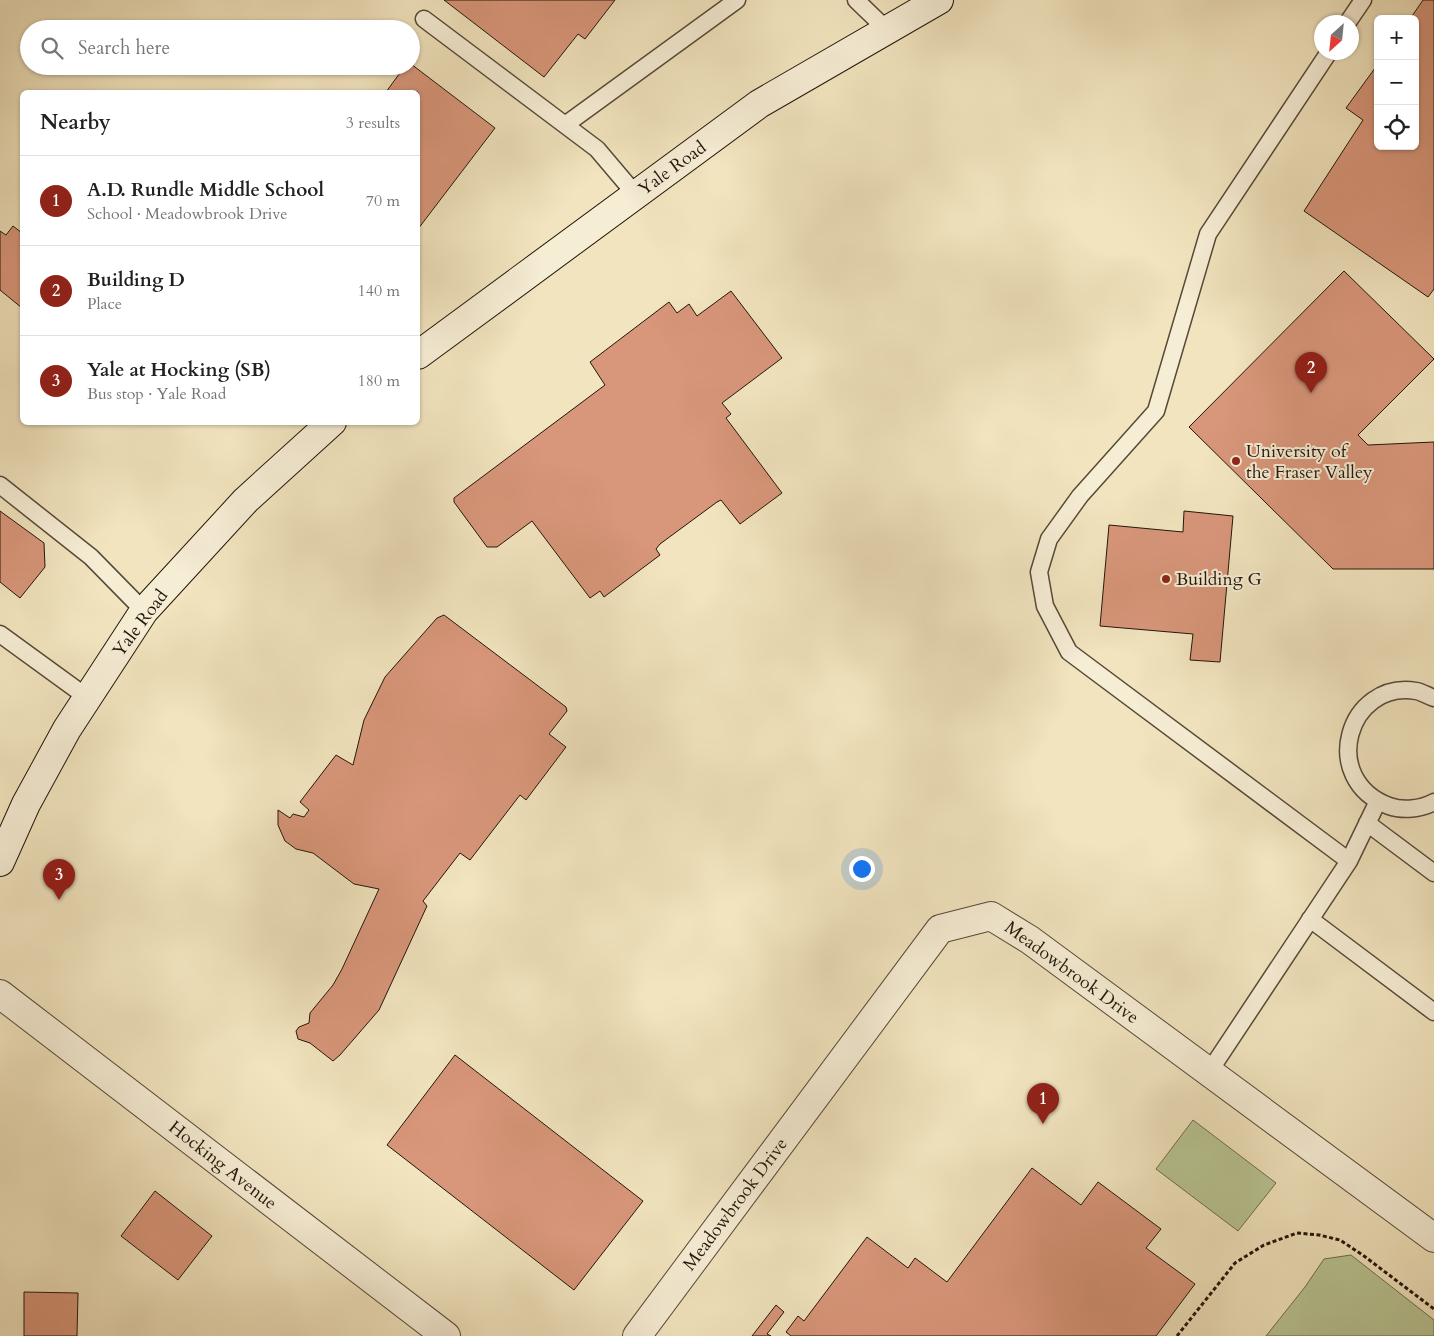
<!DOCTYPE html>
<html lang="en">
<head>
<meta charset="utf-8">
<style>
  :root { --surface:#fff; --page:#f2f2f2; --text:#202124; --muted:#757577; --line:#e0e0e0; --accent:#8f2418 }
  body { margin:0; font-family:Cardo,serif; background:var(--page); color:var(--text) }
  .controls { position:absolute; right:15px; top:15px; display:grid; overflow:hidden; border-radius:8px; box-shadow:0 1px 4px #0004 }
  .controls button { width:45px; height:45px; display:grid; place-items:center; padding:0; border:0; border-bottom:1px solid var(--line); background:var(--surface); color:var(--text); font:25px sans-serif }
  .compass { position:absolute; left:1314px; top:15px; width:45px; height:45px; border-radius:50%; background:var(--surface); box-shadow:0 1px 4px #0004; rotate:207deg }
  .you { position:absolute; left:861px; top:868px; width:18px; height:18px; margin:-12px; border:4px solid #fff; border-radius:50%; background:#1a73e8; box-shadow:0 0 0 8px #1a73e833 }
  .badge { display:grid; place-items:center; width:32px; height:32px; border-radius:50%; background:var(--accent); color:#fff; font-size:16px; font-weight:700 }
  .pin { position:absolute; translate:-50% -41px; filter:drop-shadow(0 1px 2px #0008) }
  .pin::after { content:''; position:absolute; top:26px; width:18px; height:15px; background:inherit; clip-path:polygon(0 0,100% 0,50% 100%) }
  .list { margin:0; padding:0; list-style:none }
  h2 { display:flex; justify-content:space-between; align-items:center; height:65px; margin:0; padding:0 20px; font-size:21px }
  h2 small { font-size:16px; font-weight:400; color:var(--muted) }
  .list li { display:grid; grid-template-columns:32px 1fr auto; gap:15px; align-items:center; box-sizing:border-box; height:90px; padding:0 20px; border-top:1px solid var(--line) }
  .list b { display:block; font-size:19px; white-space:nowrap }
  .list p { margin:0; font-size:16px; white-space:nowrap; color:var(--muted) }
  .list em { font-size:16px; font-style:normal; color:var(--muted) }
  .icon { flex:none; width:28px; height:28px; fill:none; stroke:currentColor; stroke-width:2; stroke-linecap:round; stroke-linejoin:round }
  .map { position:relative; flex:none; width:1434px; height:1336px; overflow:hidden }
  .search { position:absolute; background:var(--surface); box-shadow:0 1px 4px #0004; left:20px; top:20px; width:400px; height:55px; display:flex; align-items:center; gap:12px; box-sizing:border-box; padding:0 18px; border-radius:28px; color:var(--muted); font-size:19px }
  .panel { position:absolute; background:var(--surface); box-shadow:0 1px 4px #0004; left:20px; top:90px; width:400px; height:335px; border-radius:8px }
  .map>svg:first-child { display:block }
</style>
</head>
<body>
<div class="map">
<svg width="1434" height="1336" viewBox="0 0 1434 1336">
  <rect width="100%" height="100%" fill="#f1e4be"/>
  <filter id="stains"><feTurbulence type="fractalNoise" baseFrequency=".004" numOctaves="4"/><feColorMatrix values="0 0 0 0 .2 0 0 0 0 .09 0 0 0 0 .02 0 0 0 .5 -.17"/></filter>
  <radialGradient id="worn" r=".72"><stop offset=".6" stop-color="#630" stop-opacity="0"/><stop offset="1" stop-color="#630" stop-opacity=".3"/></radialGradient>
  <!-- green -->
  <path fill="#b8c493" stroke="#6d6d4e" d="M1193 1120 1276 1183 1238 1231 1156 1169Z
    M1351 1255 1434 1320V1336H1266L1305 1287 1324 1259Z"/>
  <!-- building -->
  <path fill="#d8967a" stroke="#22160a" d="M444 0H615L585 39 578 34 544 77Z
    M1423 0H1434V289L1428 297 1304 211 1363 120 1346 108 1378 64V146H1415V19H1410Z
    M411 64 495 128 418 229V92H386L405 66H411Z
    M13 226 22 233V308L0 290V231L6 235Z
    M1344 271 1434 359 1358 435 1368 445 1434 442V569H1333L1189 427Z
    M731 291 782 358 722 403 731 414 726 418 782 493 740 524 721 500 717 502 660 544 656 549 660 555 604 597 600 591 590 598 532 521 497 547H487L454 502V498L605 385 590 362 669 302 677 313 689 304 697 316Z
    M0 511 44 543 45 567 20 598 0 582Z
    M1184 511 1233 516 1220 662 1190 660 1193 634 1100 626 1109 525 1183 532Z
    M444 615 566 707 567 711 549 734 566 747 526 800 520 795 470 860 460 853 423 901 427 906 379 1010 340 1055 333 1061 310 1043 298 1039 296 1031 299 1027 309 1023 310 1013 333 985 342 969 379 889 354 884 313 853 296 849 285 841 278 825V810L290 818 293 814 304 817 309 810 300 802 336 755 353 765 364 720 385 677 437 618Z
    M455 1055 643 1201 574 1290 387 1145Z
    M1032 1168 1081 1205 1098 1182 1161 1229 1146 1248 1195 1284 1156 1336H791L786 1332 798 1316 804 1321 867 1237 908 1268 915 1258 947 1282Z
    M155 1191 212 1236 178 1280 121 1236Z
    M24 1292 78 1293 77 1336H24Z
    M776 1305 784 1312 767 1334 771 1336H752Z"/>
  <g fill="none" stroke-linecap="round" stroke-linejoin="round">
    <defs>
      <path id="service" d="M856 0 887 30
        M424 19 597 149 636 195
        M1348 22 1363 0
        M1329 52 1208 234 1156 411 1080 496 1049 539 1039 572 1045 606 1069 652 1349 861
        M565 125 737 0
        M0 485 91 557 144 611
        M0 634 88 698
        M1434 698C1428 696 1422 692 1416 691 1348 680 1318 779 1389 806 1403 811 1421 809 1434 802
        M1367 823 1434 873
        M1310 919 1434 1012
        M1209 1072 1349 861 1378 801"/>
      <path id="minor" d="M637 1336 940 929 991 916 1030 940 1434 1238"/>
      <path id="tertiary" d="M0 994 446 1336"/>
      <path id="secondary" d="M418 355 759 104 939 0
        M0 862 26 804 67 729 144 611 246 500 332 422"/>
    </defs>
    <!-- service casing -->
    <use href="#service" stroke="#564a37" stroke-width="19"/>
    <!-- minor casing -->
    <use href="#minor" stroke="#564a37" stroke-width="30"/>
    <!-- tertiary casing -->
    <use href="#tertiary" stroke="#564a37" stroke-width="30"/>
    <!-- secondary casing -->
    <use href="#secondary" stroke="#22160a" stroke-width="30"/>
    <!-- path -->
    <path stroke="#22160a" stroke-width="3" stroke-dasharray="4 2.5" stroke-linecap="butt" d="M1177 1336 1235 1263 1264 1245 1297 1233 1319 1235 1340 1240 1364 1256 1434 1309"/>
    <!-- service -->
    <use href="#service" stroke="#f6edd5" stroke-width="16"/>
    <!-- minor -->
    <use href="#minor" stroke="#f6edd5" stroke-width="28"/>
    <!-- tertiary -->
    <use href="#tertiary" stroke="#f6edd5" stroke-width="28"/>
    <!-- secondary -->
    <use href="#secondary" stroke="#f6edd5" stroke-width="28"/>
  </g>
  <!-- markers -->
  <g fill="#8f2418" stroke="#f6edd5" stroke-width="2">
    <circle cx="1236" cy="461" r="5"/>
    <circle cx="1166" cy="579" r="5"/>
  </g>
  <g text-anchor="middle" stroke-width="4" stroke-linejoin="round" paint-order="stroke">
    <!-- street labels -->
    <g font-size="18" fill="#22160a" stroke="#f6edd5">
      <text transform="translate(672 168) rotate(-36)" y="6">Yale Road</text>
      <text transform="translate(140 623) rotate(-53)" y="6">Yale Road</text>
      <text transform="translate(1072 972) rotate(36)" y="6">Meadowbrook Drive</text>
      <text transform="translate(223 1165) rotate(38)" y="6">Hocking Avenue</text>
      <text transform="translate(735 1204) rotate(-53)" y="6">Meadowbrook Drive</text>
    </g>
    <!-- poi labels -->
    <g font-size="18" fill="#22160a" stroke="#f6edd5" text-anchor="start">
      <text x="1246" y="457">University of<tspan x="1246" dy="21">the Fraser Valley</tspan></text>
      <text x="1176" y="585">Building G</text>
    </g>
  </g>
  <rect width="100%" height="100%" filter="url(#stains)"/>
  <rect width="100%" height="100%" fill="url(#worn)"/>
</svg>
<div class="controls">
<button>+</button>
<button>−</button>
<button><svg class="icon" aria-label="locate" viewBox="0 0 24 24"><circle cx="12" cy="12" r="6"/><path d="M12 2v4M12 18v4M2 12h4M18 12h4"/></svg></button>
</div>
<svg class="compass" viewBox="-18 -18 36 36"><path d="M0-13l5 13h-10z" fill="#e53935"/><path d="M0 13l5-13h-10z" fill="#757577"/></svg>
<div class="you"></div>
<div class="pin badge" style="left:1043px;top:1124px">1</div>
<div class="pin badge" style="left:1311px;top:393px">2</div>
<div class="pin badge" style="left:59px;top:900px">3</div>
<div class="search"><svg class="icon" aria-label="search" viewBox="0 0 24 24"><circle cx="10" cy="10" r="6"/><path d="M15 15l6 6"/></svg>Search here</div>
<section class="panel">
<h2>Nearby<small>3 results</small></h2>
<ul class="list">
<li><span class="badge">1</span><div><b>A.D. Rundle Middle School</b><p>School · Meadowbrook Drive</p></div><em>70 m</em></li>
<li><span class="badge">2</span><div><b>Building D</b><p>Place</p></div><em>140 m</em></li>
<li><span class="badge">3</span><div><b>Yale at Hocking (SB)</b><p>Bus stop · Yale Road</p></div><em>180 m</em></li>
</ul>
</section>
</div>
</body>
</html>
